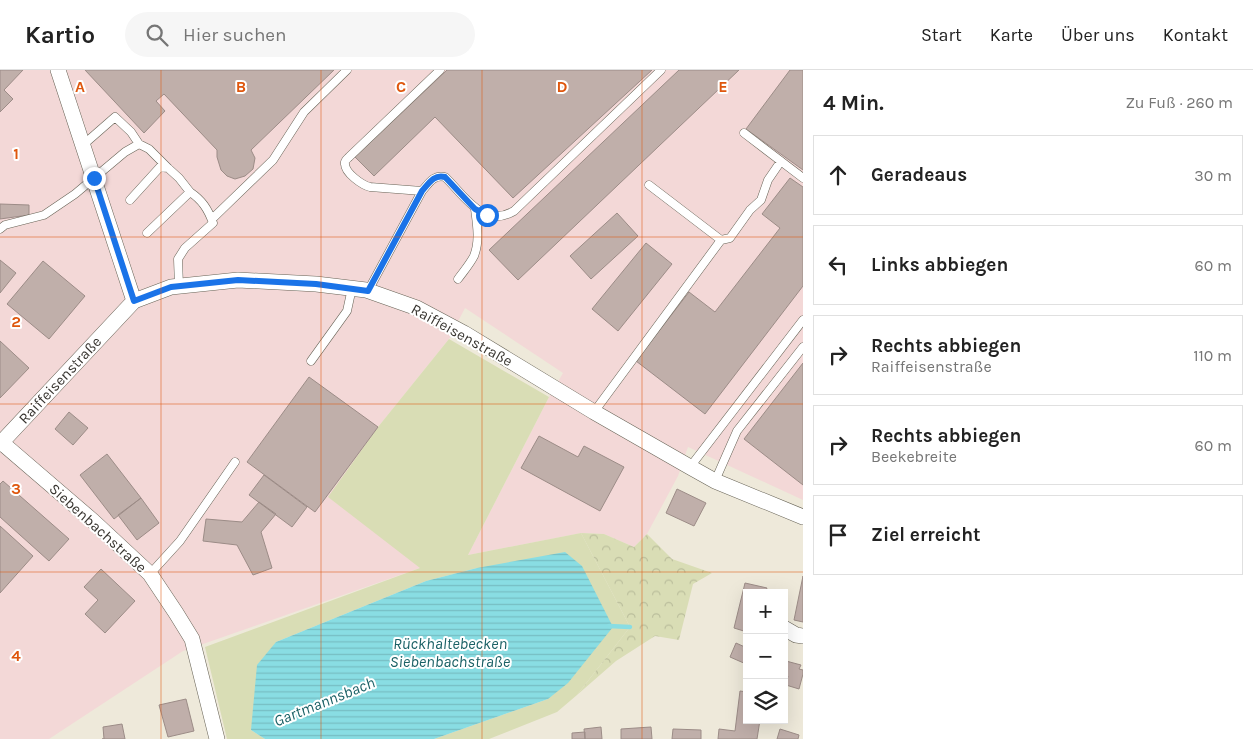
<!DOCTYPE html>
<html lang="de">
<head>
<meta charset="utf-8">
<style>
  :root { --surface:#fff; --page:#f6f6f6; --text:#222; --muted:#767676; --line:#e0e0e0 }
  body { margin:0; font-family:Karla,sans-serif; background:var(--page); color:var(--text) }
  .controls { position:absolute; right:15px; bottom:15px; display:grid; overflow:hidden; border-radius:0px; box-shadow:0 5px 20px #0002 }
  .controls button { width:45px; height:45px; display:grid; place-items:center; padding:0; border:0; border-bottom:1px solid var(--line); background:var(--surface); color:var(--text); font:25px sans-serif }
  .stop { position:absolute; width:15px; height:15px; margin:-11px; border:4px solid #1a73e8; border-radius:50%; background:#fff }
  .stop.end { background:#1a73e8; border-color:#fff; box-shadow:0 1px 5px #0008 }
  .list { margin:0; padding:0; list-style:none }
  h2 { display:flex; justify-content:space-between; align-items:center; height:65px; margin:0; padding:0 20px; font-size:21px }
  h2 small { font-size:16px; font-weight:400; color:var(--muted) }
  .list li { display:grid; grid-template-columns:32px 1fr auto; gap:15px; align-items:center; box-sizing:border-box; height:80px; margin:0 10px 10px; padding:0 10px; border:1px solid var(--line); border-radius:0px }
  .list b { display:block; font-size:19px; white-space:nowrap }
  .list p { margin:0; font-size:16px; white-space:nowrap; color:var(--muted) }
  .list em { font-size:16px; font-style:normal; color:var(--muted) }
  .icon { flex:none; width:28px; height:28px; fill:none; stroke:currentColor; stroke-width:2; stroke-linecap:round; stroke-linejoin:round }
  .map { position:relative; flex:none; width:803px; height:669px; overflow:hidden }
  header { display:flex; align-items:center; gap:30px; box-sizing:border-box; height:70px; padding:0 25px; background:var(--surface); border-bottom:1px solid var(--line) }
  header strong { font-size:24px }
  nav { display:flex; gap:28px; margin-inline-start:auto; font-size:18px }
  .search { width:350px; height:45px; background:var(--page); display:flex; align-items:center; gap:12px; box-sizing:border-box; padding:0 18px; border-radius:28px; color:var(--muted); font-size:19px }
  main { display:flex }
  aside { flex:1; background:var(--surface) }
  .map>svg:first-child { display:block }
</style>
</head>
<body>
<header>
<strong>Kartio</strong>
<div class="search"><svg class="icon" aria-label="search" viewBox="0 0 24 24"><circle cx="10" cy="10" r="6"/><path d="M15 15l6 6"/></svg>Hier suchen</div>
<nav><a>Start</a><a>Karte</a><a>Über uns</a><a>Kontakt</a></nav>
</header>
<main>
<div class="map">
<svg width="803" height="669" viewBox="0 0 803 669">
  <defs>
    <pattern id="forest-crowns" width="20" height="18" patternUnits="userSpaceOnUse" patternTransform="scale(1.25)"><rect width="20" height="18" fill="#d9ddb5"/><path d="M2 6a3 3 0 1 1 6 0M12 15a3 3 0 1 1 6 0" fill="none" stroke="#bbbe9c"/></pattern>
    <pattern id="water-rules" width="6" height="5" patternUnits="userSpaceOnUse" patternTransform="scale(1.25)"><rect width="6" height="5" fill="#89dde3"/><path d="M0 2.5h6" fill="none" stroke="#77bec3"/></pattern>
  </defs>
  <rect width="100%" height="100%" fill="#eee9da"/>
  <!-- commercial -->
  <path fill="#f3d8d7" d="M0 0H803V430L688 377 678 406 647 464 634 477 604 464 581 463 468 485 549 327 563 303 465 238 449 269 378 357 420 498 183 581 49 669H0Z"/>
  <!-- grass -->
  <path fill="#d9ddb5" d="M449 269 549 327 468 485 581 463 630 557 577 625 557 642 489 669H434L548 629 477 498 426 511 276 572 251 660 265 669H227L205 577 420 498 328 427 378 357Z"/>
  <!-- forest -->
  <path fill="url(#forest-crowns)" d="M581 463 604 464 634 477 647 464 672 489 712 503 693 514 679 570 655 566 616 591 577 625 630 557Z"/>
  <!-- water -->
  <path fill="url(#water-rules)" d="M565 482 582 496 613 557 568 613 548 629 434 669H265L251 660 257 595 276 572 426 511 477 498Z"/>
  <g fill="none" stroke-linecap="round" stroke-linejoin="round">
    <!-- stream -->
    <path stroke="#89dde3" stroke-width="4.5" d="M609 556 630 557"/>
  </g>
  <!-- building -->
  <path fill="#c0afaa" stroke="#9c8c87" d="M0 0H23L4 20 13 29 0 42Z
    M85 0H334L251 80 255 88 253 99 245 106 235 109 227 106 221 100 217 87V80L164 24 156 31 165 41 144 63Z
    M447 0H652L513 128 435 47 374 106 355 87Z
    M679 0H739L518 210 489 180Z
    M790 0H803V100L746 59Z
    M790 108 803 117V216L705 344 636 291 689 222 715 242 780 158 762 144Z
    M0 134 29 135V145L0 149Z
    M617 143 638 166 591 209 570 186Z
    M646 173 672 194 618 261 592 239Z
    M0 190 16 203 0 223Z
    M43 191 85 226 49 269 7 234Z
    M0 271 29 298 0 328Z
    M803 293V415L744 369Z
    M309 307 378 357 315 442 247 392Z
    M69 342 88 358 73 375 55 359Z
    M539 366 578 387 584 376 624 397 600 441 521 398Z
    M107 384 141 428 114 449 80 405Z
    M264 405 307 437 292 457 249 425Z
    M3 411 69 469 49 491 0 447V414Z
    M677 419 706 433 694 456 666 443Z
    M141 428 159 453 137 470 118 445Z
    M259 432 276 444 261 462 272 498 253 505 237 475 203 471 206 449 242 452Z
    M0 456 33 486 0 523Z
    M101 499 135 531 105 563 85 544 98 530 84 517Z
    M803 506V552L794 550Z
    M745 513 767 518 765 523H747V562L734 558Z
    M736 573 747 578 746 594 730 587Z
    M786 591 801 595 799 599 803 600V604L799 619 786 615 788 606 784 605V597Z
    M740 621 747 622V650H760L757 669H718L719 659 735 661Z
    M186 629 194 661 168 667 159 635Z
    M122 654 125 669H102H104L103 657Z
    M601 657 602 669H585L584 659Z
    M651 657 652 669H621V659Z
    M673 659 701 660V669H672Z
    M780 659 799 665 798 669H777Z
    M585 662V669H572V663Z"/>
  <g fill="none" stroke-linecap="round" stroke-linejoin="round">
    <defs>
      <path id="service" d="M744 63 803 108
        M83 75 115 47 131 62 139 74
        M422 121 370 117C362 115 345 103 345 94 344 91 347 89 349 87L440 0
        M130 130 160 97 168 98 179 108 190 122
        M212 149 273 90 304 42 347 0
        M0 159 5 155 44 145 75 124 125 82 139 74 149 79 168 98
        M147 163 190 122C202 130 208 139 213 153L185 178 178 189 179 216
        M721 170 730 168 750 140 761 130 768 110 781 91
        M458 209C463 202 470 194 474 186 480 171 477 154 475 139
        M368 221 422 121C429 113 434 104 445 107 465 126 483 159 514 141L661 0
        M311 291 347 241 352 218
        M594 342 721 170 649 115
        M690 397 803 250
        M715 411 737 361 803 277
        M150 504 180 471 235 392"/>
      <path id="minor" d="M58 0 134 231
        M1 372 93 451 150 504 176 543 192 569 217 669
        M0 374 134 231 171 217 238 210 316 214 366 220 417 238 464 263 594 342 690 397 715 411 803 447
        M784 558 796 565 803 566"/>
    </defs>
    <!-- service casing -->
    <use href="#service" stroke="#676356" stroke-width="9"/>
    <!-- minor casing -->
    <use href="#minor" stroke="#676356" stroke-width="16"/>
    <!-- service -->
    <use href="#service" stroke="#fff" stroke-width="8"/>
    <!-- minor -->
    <use href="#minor" stroke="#fff" stroke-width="15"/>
  </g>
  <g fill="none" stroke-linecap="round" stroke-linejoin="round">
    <!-- route -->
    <path stroke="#1a73e8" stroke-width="6" d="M94 108 134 231 171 217 238 210 316 214 368 221 422 121C429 113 434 104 445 107L475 139 487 145"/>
  </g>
  <!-- grid -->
  <path fill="none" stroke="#df570e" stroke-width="1" stroke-opacity="0.55" d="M161 0V669M321 0V669M482 0V669M642 0V669M0 167H803M0 334H803M0 502H803"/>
  <g text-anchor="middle" stroke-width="4" stroke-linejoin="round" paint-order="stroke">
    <!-- street labels -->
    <g font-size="15" fill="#37342f" stroke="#fff">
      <text transform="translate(462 265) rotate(29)" y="5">Raiffeisenstraße</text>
      <text transform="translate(60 310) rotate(-47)" y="5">Raiffeisenstraße</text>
      <text transform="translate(98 458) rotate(42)" y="5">Siebenbachstraße</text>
    </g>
    <!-- water labels -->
    <g font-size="16" font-style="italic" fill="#1b6166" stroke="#fff">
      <text x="450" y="579">Rückhaltebecken<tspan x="450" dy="18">Siebenbachstraße</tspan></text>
      <text transform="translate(324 631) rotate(-22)" y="6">Gartmannsbach</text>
    </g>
  </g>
  <g font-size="16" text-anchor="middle" font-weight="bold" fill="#df570e" stroke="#fff" stroke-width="4" stroke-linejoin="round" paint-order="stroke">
    <text x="80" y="22">A</text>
    <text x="241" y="22">B</text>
    <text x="401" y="22">C</text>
    <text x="562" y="22">D</text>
    <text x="723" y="22">E</text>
    <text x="16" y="89">1</text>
    <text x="16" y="257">2</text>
    <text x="16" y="424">3</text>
    <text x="16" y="591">4</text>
  </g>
</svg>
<div class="controls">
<button>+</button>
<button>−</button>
<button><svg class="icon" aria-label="layers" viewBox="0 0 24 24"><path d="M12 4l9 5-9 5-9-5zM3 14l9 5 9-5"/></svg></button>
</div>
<div class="stop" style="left:487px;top:145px"></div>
<div class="stop end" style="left:94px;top:108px"></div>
</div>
<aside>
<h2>4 Min.<small>Zu Fuß · 260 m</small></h2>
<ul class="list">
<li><svg class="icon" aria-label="ahead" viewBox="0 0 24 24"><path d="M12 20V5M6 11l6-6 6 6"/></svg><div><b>Geradeaus</b></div><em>30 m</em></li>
<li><svg class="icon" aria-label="left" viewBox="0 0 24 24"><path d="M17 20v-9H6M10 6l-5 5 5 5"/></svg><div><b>Links abbiegen</b></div><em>60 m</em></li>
<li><svg class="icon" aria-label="right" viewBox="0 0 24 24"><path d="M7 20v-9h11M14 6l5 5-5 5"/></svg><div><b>Rechts abbiegen</b><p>Raiffeisenstraße</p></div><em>110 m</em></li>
<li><svg class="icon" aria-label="right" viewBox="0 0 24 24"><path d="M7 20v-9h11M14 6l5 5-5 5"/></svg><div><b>Rechts abbiegen</b><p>Beekebreite</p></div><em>60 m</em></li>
<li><svg class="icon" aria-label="arrive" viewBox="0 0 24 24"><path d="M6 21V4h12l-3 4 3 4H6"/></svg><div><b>Ziel erreicht</b></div></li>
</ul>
</aside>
</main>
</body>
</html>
